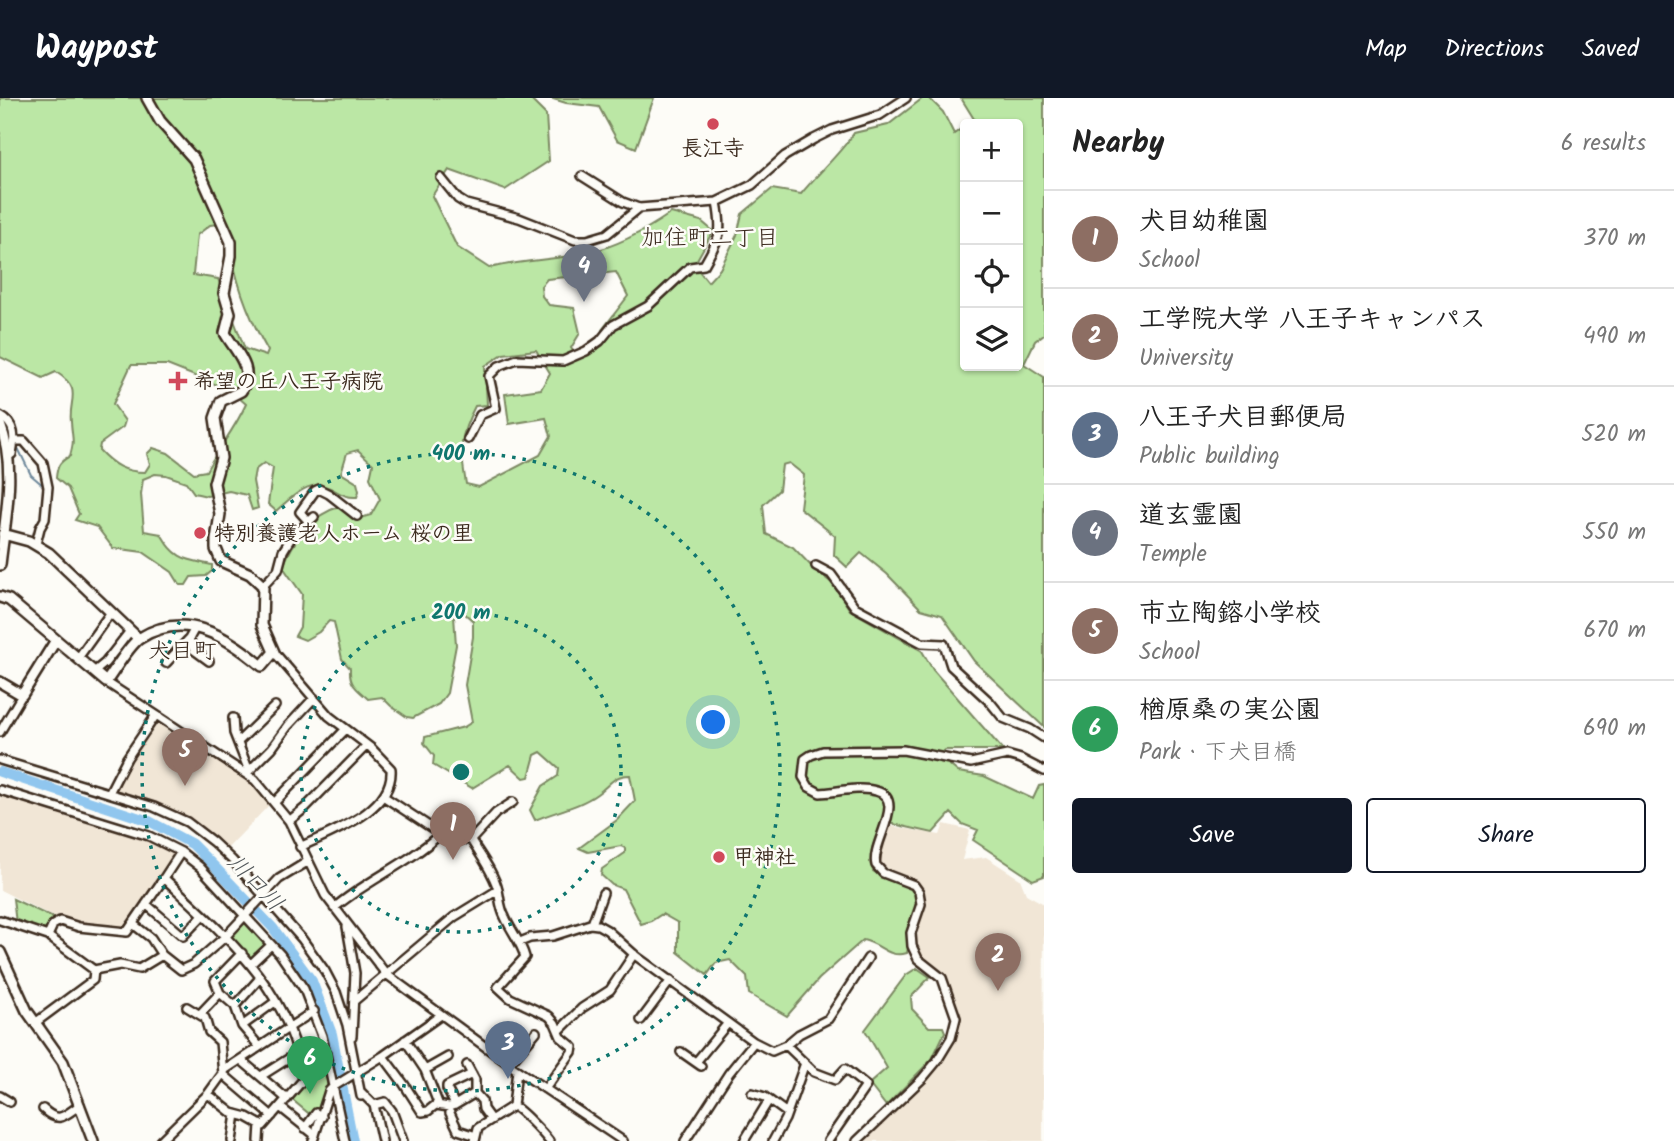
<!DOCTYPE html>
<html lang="en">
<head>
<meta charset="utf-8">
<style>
  :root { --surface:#fff; --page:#f2f2f2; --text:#222; --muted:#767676; --line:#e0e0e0; --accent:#111827 }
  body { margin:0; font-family:Kalam,"Klee One",sans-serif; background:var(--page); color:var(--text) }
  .controls { position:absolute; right:21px; top:21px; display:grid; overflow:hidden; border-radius:7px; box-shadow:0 2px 5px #0004 }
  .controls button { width:63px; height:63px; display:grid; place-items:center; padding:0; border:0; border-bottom:2px solid var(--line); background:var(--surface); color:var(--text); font:35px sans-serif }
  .you { position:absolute; left:714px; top:625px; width:24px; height:24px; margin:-18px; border:5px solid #fff; border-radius:50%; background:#1a73e8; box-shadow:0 0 0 10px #1a73e833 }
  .badge { display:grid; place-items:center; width:46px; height:46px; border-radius:50%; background:var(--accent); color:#fff; font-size:23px; font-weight:700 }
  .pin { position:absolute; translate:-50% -58px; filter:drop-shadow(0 2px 4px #0008) }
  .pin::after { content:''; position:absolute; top:37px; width:24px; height:21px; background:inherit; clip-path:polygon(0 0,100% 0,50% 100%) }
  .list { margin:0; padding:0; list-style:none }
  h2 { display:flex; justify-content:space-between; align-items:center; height:91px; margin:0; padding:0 28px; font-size:30px }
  h2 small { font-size:23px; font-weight:400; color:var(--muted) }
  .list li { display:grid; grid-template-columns:46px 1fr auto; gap:21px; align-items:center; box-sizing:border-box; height:98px; padding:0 28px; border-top:2px solid var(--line) }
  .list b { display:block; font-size:26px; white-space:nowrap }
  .list p { margin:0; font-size:23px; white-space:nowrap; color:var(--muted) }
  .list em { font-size:23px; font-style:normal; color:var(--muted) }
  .actions { display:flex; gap:14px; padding:21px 28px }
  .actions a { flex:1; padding:16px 0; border:2px solid var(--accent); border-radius:7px; text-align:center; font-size:24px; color:var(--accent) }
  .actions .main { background:var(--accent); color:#fff }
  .icon { flex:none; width:38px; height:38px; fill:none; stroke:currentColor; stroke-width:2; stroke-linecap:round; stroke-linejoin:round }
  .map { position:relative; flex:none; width:1044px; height:1043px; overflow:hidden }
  header { display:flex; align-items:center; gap:42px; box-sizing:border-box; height:98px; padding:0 35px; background:var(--accent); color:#fff }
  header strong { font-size:33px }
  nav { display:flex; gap:38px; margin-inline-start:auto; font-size:24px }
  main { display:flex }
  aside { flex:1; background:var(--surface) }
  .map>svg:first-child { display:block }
</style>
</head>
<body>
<header>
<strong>Waypost</strong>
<nav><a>Map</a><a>Directions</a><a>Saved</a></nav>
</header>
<main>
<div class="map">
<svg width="1044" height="1043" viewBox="0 0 1044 1043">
  <rect width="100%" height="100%" fill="#fdfcf7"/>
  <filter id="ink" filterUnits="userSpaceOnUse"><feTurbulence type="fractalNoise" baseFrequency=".0143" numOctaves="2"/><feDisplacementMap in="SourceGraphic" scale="14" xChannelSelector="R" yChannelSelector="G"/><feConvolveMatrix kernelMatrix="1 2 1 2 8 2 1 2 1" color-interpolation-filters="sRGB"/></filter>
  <g filter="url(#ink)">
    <!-- built -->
    <path fill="#f1e6d6" d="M155 619 251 681 272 704 224 754 187 724 109 695Z
      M0 696 153 743 179 757 127 834 76 825 64 819 58 821 0 792Z
      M944 726 970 732 962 762 986 759 1020 781 1026 796 1044 806 1043 1043H861L926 984 953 948 959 933 961 922 958 910 946 877 921 857 917 846 918 828 925 808 924 791 918 784 890 774 880 763 882 749 891 728 940 737Z"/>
    <!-- green -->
    <path fill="#bbe7a5" stroke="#7b8862" stroke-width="2" fill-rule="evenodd" d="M0 0H529L546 17 549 63 505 92 449 72 432 98 457 149 489 170C522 162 554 162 587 155 618 148 645 133 671 115L701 123 713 133 694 167 708 184 720 171 737 137 742 116 772 91 801 96C818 75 839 57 854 35L888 27 923 0H929L943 14 954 36 965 28V268H1018V26H968L974 21 961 0H1044V236L1035 243 1024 266 1044 279V629L974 563 942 517 921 511 887 476 861 455 847 469 834 457 835 438 800 410 804 377 789 365 782 367 779 392 763 407 766 436 793 449 816 473 832 485 850 512 922 553 933 572 1003 652H945L939 658 958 674 984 678 1033 701 1039 688 1044 687V778L1033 782 973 742 978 732 962 726 951 715 933 735 884 724C875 741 867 754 873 773L888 782 909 788 917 799 907 855C888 861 880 845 863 842L819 881 787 918 749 896 747 879 730 862 716 865 707 877 678 854V825L662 816 651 823 641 826 623 791 612 787 601 777 602 771 625 755V750L621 748 588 754 579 750 617 722 635 703 630 677C613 677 610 687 597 696 579 709 556 713 535 722L530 712 543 688 558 678 559 670 541 654 535 657 529 679 524 680 510 667 472 690 433 667 434 658 424 645 425 639 464 629 472 624 465 587 473 539V523L463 514 454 518 456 547 447 595 439 606 413 620 407 619 391 608 382 599 368 601C356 590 349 587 350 570L342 561 334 524 329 523 319 534 305 542 295 538 300 529 302 496 283 469C292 444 312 416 339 409L357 421 371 417 380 401 370 380 373 366 358 352 347 355 341 375 357 385 359 393 357 399C346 400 340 395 330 390 309 380 291 400 276 413L268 406 273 370 264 365 255 372 253 383 258 410 252 412 247 397 229 393 207 398 194 395 186 384 166 377 155 376 143 381 141 396 144 433 161 436C176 462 185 461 212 467V473L206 478 191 479 186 487H180L172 474 143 454 113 450 97 429 75 422 79 416 68 390 56 380C57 368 59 364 70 358 75 340 72 342 71 324 68 301 84 292 56 274L43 280 0 259ZM218 126 229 133C232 176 247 216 268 253L266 258 245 251 218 181 193 177 197 137 210 127ZM616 174 628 198 602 232 598 251 578 260 571 250 580 235 574 210 549 207 542 198 541 188 547 181ZM536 252 550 275 541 291 505 296 509 326 546 320 551 338 540 357 479 389 466 386C460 350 458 341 475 308L487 307 485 268 503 256ZM131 267H167L230 292 246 306C235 331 219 349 206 373L194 375 168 355 153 350 147 356 150 366 145 374C124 374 113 367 99 352L100 346 123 329 125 323 113 306Z
      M550 0H654L636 50 617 42 599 9 566 5Z
      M13 801 60 823 48 838 16 825Z
      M242 821 269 849 251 866 226 838Z
      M917 870 930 879 911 899 912 911 929 929H943L945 934 932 961 886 1008 869 986 887 970 865 932 906 877Z
      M326 976C330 999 326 1001 313 1019L289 999 303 982Z"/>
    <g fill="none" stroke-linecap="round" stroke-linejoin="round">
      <!-- stream -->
      <path stroke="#6e889b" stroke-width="2" d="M17 348 31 377 45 389"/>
      <!-- river -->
      <path stroke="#90c6ee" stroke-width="10" d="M0 674 149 723 192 746 216 770 273 830 312 883 332 936 353 1043"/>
      <defs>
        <path id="minor" d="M582 78 623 104 639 110 717 104 752 87 785 58 814 41 832 32 880 17 906 0
          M441 80 458 101 466 106 519 120 575 142H587L607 136 639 110
          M0 318C16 326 15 340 12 356L8 359
          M468 341 480 317 496 310 489 278 499 268 517 261 563 263 586 253 600 243 613 227 648 208 690 169 704 167C720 138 723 137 717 104
          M15 343H24L43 365 48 389 45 421 40 430 36 446
          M309 424 300 414 315 393 319 391 329 396 357 418
          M816 468 831 476 855 509 922 545 944 546 951 568 990 604 1003 620 1030 631 1044 640
          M263 488 278 472 283 453 291 440 314 419
          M189 541 194 552 209 563
          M274 554 329 618 371 650 391 671C394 713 331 734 300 749
          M78 560 111 514
          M166 565 189 541 195 530
          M94 574 105 565 130 533
          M106 584 255 682 289 723 325 797 386 876 517 972 623 1043
          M233 620 234 635 249 673 248 675
          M0 634 22 597
          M238 644 275 608
          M0 662 154 709 187 724 213 744 232 762 302 841 325 873 336 894 347 927 361 998
          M249 673 272 650 288 628 314 600
          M0 692 149 738 181 754 200 769 280 856 304 891 322 938 345 1043
          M109 695 127 660 156 617
          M383 698 447 740 471 742C480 757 494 775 498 792 500 801 500 810 505 819 511 833 521 844 525 859L498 889 510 900 549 918 555 925 561 939 573 949 572 954 545 991
          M275 704 346 631
          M289 723 305 710 367 647
          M471 742 496 715 513 704
          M181 754 164 780C226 838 292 893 303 982L263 1028 247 1019 232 1015 208 996
          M146 806 183 838 203 817
          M334 810C367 782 408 766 440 736
          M0 822 48 838 94 872 120 867 139 871 162 857 181 872 194 866 226 838 279 781 307 764
          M133 826 151 840 162 857
          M592 826 603 795
          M347 829 355 875 352 938
          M48 838 53 827 60 823 79 829 127 834 164 780
          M520 844 530 840 553 838 590 826 598 827 607 832 636 858 754 944 772 953 786 947 814 974 835 982 845 971 866 988 828 1043
          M242 855 215 883 220 895 235 908 242 928 259 948
          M251 866 271 847
          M354 903 454 819 498 792
          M235 908 260 880
          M187 909 205 920 209 934 220 944 223 976 272 1018
          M200 916 220 895
          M641 922 671 882
          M35 925 93 882 94 872
          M242 928 275 904
          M559 933 582 910 610 892 634 856
          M786 947 799 936 828 921 868 860
          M681 954 701 968
          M383 958 404 986 422 1014 428 1013 438 1005 425 972 405 942
          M241 962 287 1001
          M696 964 728 925
          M509 966 536 934
          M467 967 475 982V995L482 1003 483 1011 491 1022
          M425 972 448 959
          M472 976 447 988V991L455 1007 475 995
          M261 978 299 954
          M361 994 374 1007 382 1043
          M752 995 765 999 787 1015
          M0 998 10 1004
          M374 1007 385 1004 392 1013 403 1043
          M436 1007 449 1009 455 1007
          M513 1008C520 1011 543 1035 549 1043
          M280 1009 315 1037
          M43 1011C59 1026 64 1018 80 1007
          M450 1015 458 1032 476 1038
          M305 1030 316 1015 322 1019
          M160 1043 208 996 226 971 314 913
          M232 1043 236 1016
          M259 1043 260 1026
          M313 1043 329 993 333 989 383 958 441 917
          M475 1043 478 1030 513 1008 517 972
          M685 1043 729 975 754 944
          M744 1043 769 1002
          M773 1043 785 1021 805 965
          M857 1043 922 981 937 963 951 940 956 920 942 880 918 861 912 848 911 835 921 806 919 794 914 787 883 775 876 767C870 746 908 701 876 693 860 688 837 694 820 695L809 689 803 679 805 661 811 657 823 653 903 652 971 665 1007 657 1021 661 1044 673"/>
        <path id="major" d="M0 326C17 370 5 421 0 467
          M3 436 29 443 49 455 139 541
          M0 499 9 502 106 584C115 572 129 547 140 540 185 512 227 538 262 568L274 554 262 527 263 488 250 476 221 463 216 451V442L220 416 214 385 221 360 215 320 221 303 241 293C256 271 235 253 225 235L230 215 224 195 231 158V144L194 61 160 23 147 0
          M0 584 22 597 56 542
          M0 854 27 913 63 964 93 1043"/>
      </defs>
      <!-- minor casing -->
      <use href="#minor" stroke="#3b2a1e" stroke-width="12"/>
      <!-- major casing -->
      <use href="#major" stroke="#3b2a1e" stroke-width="14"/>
      <!-- minor -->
      <use href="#minor" stroke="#fdfcf7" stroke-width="7"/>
      <!-- major -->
      <use href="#major" stroke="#fdfcf7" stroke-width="9"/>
    </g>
  </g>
  <!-- distance rings -->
  <g fill="none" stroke="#0f766e" stroke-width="3.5" stroke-dasharray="3.5 7">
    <circle cx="461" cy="674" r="160"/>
    <circle cx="461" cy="674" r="319"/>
  </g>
  <!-- markers -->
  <g fill="#d1495b" stroke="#fdfcf7" stroke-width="2.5">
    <circle cx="713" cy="26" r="7"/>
    <path d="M174.5 272.5h7v7h7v7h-7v7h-7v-7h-7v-7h7z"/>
    <circle cx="200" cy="435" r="7"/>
    <circle cx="719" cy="759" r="7"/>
  </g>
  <g text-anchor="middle" stroke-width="5" stroke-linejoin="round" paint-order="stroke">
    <!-- poi labels -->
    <g font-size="21" font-weight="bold" fill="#3b2a1e" stroke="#fdfcf7" text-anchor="start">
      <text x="713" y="57" text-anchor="middle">長江寺</text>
      <text x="194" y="290">希望の丘八王子病院</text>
      <text x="214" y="442">特別養護老人ホーム 桜の里</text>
      <text x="733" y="766">甲神社</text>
    </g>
    <!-- neighbourhood labels -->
    <g font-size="23" fill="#3b2a1e" stroke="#fdfcf7">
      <text x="710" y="147">加住町二丁目</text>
      <text x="182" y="560">犬目町</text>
    </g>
    <!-- water labels -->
    <g font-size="23" font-style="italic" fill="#54595c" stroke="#fdfcf7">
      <text transform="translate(256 784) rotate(46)" y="8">川口川</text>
    </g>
  </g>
  <circle cx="461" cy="674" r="10" fill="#0f766e" stroke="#fdfcf7" stroke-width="3.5"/>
  <g font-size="21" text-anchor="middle" font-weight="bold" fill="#0f766e" stroke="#fdfcf7" stroke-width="5" stroke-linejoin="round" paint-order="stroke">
    <text x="461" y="362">400 m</text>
    <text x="461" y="521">200 m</text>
  </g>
</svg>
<div class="controls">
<button>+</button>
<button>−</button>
<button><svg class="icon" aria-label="locate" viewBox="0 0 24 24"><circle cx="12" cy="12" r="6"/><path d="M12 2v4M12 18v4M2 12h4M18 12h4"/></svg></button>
<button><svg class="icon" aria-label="layers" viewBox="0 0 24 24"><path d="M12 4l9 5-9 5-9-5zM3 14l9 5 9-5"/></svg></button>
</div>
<div class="you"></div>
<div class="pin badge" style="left:453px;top:762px;background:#8d6e63">1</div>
<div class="pin badge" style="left:998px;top:893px;background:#8d6e63">2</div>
<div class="pin badge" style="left:508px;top:981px;background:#5c6f8a">3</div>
<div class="pin badge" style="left:584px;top:204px;background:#6b7280">4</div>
<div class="pin badge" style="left:185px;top:688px;background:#8d6e63">5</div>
<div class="pin badge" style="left:310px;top:996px;background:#2e9e5b">6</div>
</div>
<aside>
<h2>Nearby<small>6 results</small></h2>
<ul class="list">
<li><span class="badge" style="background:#8d6e63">1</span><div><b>犬目幼稚園</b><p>School</p></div><em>370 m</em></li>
<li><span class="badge" style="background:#8d6e63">2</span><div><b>工学院大学 八王子キャンパス</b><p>University</p></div><em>490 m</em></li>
<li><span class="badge" style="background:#5c6f8a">3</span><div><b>八王子犬目郵便局</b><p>Public building</p></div><em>520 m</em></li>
<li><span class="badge" style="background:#6b7280">4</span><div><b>道玄霊園</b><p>Temple</p></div><em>550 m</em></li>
<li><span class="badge" style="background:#8d6e63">5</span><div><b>市立陶鎔小学校</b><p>School</p></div><em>670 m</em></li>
<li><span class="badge" style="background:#2e9e5b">6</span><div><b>楢原桑の実公園</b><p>Park · 下犬目橋</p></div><em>690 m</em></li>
</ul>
<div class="actions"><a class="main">Save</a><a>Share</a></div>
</aside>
</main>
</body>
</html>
